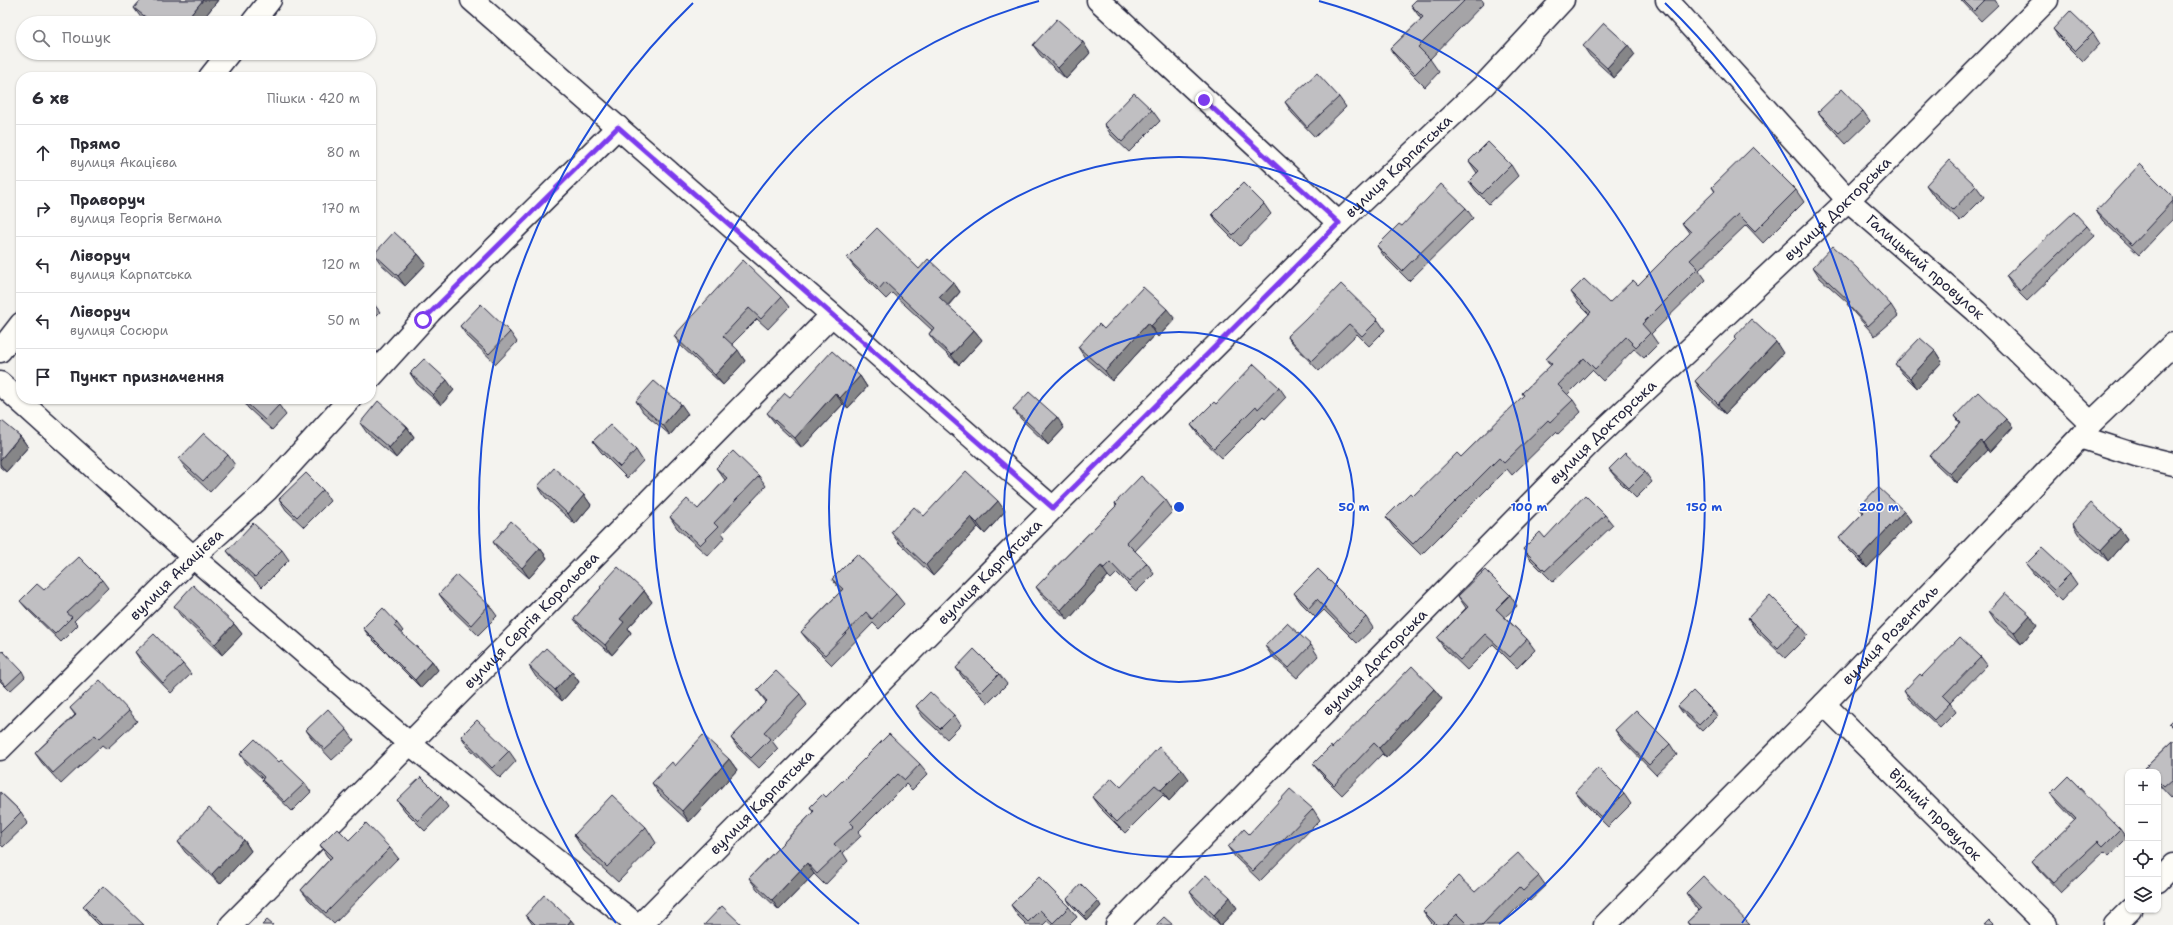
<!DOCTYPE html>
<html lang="uk">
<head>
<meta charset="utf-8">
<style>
  :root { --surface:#fff; --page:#f7f7f7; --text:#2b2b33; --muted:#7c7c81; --line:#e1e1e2 }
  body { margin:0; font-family:"Shantell Sans",sans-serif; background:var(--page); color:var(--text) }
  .controls { position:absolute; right:12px; bottom:12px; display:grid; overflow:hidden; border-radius:8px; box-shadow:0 1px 3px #0004 }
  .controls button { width:36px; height:36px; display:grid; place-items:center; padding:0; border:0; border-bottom:1px solid var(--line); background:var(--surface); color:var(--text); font:20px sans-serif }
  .stop { position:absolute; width:12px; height:12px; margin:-9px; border:3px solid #7c3aed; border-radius:50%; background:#fff }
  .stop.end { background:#7c3aed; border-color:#fff; box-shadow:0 1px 4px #0008 }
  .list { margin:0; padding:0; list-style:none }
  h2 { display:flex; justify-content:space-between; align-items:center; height:52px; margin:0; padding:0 16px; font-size:17px }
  h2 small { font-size:13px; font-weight:400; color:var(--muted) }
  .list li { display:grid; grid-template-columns:26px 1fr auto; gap:12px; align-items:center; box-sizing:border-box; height:56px; padding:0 16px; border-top:1px solid var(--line) }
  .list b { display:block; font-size:15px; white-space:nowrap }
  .list p { margin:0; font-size:13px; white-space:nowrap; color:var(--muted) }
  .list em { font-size:13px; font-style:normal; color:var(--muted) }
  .icon { flex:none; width:22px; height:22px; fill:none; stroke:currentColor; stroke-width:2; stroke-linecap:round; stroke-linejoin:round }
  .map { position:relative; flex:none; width:2173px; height:925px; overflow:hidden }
  .search { position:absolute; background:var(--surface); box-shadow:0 1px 3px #0004; left:16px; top:16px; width:360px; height:44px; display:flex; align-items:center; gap:10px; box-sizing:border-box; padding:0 14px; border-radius:22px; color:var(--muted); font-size:15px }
  .panel { position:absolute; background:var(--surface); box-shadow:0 1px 3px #0004; left:16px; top:72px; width:360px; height:332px; border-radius:16px }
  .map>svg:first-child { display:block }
</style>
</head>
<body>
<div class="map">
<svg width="2173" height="925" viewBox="0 0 2173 925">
  <rect width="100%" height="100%" fill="#f4f3ef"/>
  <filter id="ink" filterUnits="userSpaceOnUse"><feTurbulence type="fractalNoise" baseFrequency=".025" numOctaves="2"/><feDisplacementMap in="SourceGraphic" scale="8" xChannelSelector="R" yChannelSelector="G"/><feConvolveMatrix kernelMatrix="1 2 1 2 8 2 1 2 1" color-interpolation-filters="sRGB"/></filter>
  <g filter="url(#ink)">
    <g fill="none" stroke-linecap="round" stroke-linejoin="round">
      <defs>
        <g id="street">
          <path d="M472 0 1053 508"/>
          <path d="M1098 0 1339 223"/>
          <path id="s1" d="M1667 0 1848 200 1976 311 2091 423"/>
          <path d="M252 23 270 0"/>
          <path d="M210 77 229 53"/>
          <path d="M0 351 21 324"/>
          <path d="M371 377 430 312 618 127"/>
          <path d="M0 383 193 557 410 744 637 925"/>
          <path d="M2080 437 2136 455 2173 464"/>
          <path id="s2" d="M1824 704 2046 925"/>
          <path id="s3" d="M0 749 193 557 267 490 350 399"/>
          <path d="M2158 881 2173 865"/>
          <path id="s4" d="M231 925 832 315"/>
          <path id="s5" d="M640 925 1053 508 1339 223 1484 85 1563 0"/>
          <path id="s6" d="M1117 925 1592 441 1848 200 2047 0"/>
          <path id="s7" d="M1605 925 1824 704 2080 437 2091 423 2173 344"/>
          <path d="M2115 925 2130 910"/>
        </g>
      </defs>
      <!-- street casing -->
      <use href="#street" stroke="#22223b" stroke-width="25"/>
      <!-- street -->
      <use href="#street" stroke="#fdfcf7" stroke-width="22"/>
    </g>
    <!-- wall -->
    <path fill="#a5a4a7" stroke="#22223b" d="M141 0H218L200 23H147L142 19 134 8Z
      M1416 0H1482L1484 3 1430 59 1439 72 1425 87 1400 62 1390 49 1421 19 1411 5Z
      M1961 0H1995L1998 5 1981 21Z
      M2053 29 2093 33 2100 44 2083 62 2060 39Z
      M1033 45 1090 53 1066 79 1040 55Z
      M1583 46 1635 55 1614 78 1590 56Z
      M1339 97 1346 107 1315 137 1292 113 1285 102Z
      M1152 110 1160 121 1129 152 1111 135 1104 124Z
      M1863 111 1870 121 1846 144 1826 122 1818 112Z
      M1469 161 1511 165 1518 176 1489 204 1476 191 1469 181 1477 173Z
      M1926 185 1976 186 1984 197 1960 221 1933 195Z
      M1712 187 1796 190 1804 202 1763 243 1746 225 1699 270 1706 280 1651 334 1658 344 1644 358 1634 349 1603 381 1592 370 1567 395 1573 400 1581 412 1558 434 1556 432 1512 475 1507 469 1421 555 1394 528 1386 517 1413 496 1461 457 1524 396 1522 393 1551 366 1546 359 1589 314 1579 304 1571 292 1609 303 1638 285 1690 234 1682 223 1715 192Z
      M2173 197V219L2139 255 2103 221 2096 211Z
      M1264 204 1271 214 1240 246 1219 225 1212 214Z
      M1466 208 1473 218 1409 281 1384 256 1377 246 1402 226Z
      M2087 226 2095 236 2027 301 2013 287 2006 276Z
      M374 254H418L426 264 405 286 381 264Z
      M847 258 919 269 953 282 960 292 948 306 974 330 982 340 959 365 936 344 929 334 932 330 892 293 886 299 855 268Z
      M1813 267 1891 305 1898 316 1875 336 1855 314 1847 304 1848 303 1820 278Z
      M781 297 789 307 768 329 757 319 732 344 745 361 723 385 681 346 674 336Z
      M371 300 380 312 371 321Z
      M1175 319 1158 337 1155 334 1112 381 1085 358 1078 347 1104 329Z
      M1306 320H1378L1385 330 1369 346 1357 334 1319 371 1295 346 1287 336Z
      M460 326 510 332 517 342 496 364 467 336Z
      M1734 337 1783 353 1725 414 1702 392 1695 381 1736 340Z
      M1935 351 1942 362 1917 388 1903 374 1895 364Z
      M410 373 454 390 441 405 417 384Z
      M860 376 867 387 848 408 843 404 802 448 775 423 767 413 790 397Z
      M1279 387 1286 397 1265 419 1263 417 1222 458 1199 436 1191 425 1216 404Z
      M242 399H272L279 405 286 415 272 430 248 408Z
      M636 401 688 414 670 435 643 412Z
      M1013 409 1064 428 1048 445 1021 419Z
      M1955 416 2006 419 2013 427 1990 452 1987 450 1956 483 1936 464 1930 456 1960 423Z
      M0 423 20 436 28 447 6 472 0 467Z
      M360 423 407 427 414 437 396 458 367 433Z
      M593 441 636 450 643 461 627 478 601 452Z
      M228 455 235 465 210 492 186 469 179 459Z
      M716 468 759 476 766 486 722 533 725 537 708 556 677 528 670 517 698 509 725 480Z
      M1609 469 1645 472 1652 482 1636 498 1617 479Z
      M538 486 584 495 591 505 575 524 545 497Z
      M323 490 330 501 304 527 286 510 279 499Z
      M1166 500 1173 511 1135 551 1147 563 1154 574 1136 592 1117 573 1111 579 1108 576 1068 620 1043 597 1036 587 1116 506 1115 503Z
      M1859 507 1911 521 1867 568 1847 548 1839 538 1863 513Z
      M1005 511 985 534 978 527 933 576 898 542 891 532 924 516Z
      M1605 515 1613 525 1553 582 1530 559 1523 549 1545 538Z
      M2072 524 2120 529 2127 539 2108 561 2079 535Z
      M493 542 540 548 547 558 529 578 500 552Z
      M282 550 289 560 262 587 235 561 227 551Z
      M2026 564 2070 574 2077 584 2061 601 2034 574Z
      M1318 569 1366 617 1373 628 1357 643 1324 610 1316 618 1301 603 1294 593Z
      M832 579 896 594 904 604 879 629 873 623 832 665 809 642 801 632 841 591Z
      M102 580 108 588 74 621 78 625 61 642 27 609 20 601 44 590Z
      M600 587 644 591 652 602 628 628 631 633 612 655 582 629 574 619 601 588Z
      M439 594 489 605 497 616 478 635 446 604Z
      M1510 595 1517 606 1505 617 1527 639 1535 650 1517 668 1493 644 1467 670 1444 648 1437 638 1466 608 1458 596Z
      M174 606 234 624 242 634 222 655 181 616Z
      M1989 611 2037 626 2021 644 1996 622Z
      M1748 618 1800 625 1808 635 1785 658 1755 629Z
      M397 623 403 631 401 633 432 661 438 670 421 688 369 636 363 628Z
      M1311 645 1318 656 1297 678 1272 656 1265 646Z
      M135 652 183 664 191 674 171 693 142 663Z
      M0 654 22 671 25 677 10 691 0 681Z
      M1981 657 1987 665 1950 703 1956 712 1940 728 1909 699 1904 691 1922 676Z
      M529 666 572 672 579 682 562 701 536 677Z
      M956 668 999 674 1007 684 988 703 963 678Z
      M1434 689 1442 699 1386 758 1382 754 1342 795 1321 774 1313 764 1332 748Z
      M757 690 800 694 807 705 772 741 778 749 759 768 738 748 731 738 766 702Z
      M916 706 954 715 961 725 947 739 923 717Z
      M1678 706 1713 711 1717 716 1702 731 1682 712Z
      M70 708 129 711 137 721 107 749 102 745 61 784 42 763 35 753 75 715Z
      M306 730H347L354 740 332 760 313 740Z
      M1615 730 1670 744 1677 755 1656 775 1622 740Z
      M461 736 509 751 516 761 500 778 468 747Z
      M2173 741V796L2171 798 2158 784V772H2148L2145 768Z
      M240 754 279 762 305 783 311 792 292 811 268 788 262 780 263 779 246 763Z
      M729 759 737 770 689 822 659 794 652 783 675 766Z
      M920 764 928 774 912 790 906 784 858 832 861 836 843 853 848 861 825 885 814 874 779 910 757 889 749 878 813 812 810 807 826 797Z
      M1189 779 1169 801 1163 795 1125 833 1099 807 1092 797 1121 787Z
      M0 792 21 812 28 823 3 847 0 844Z
      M1575 792 1624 794 1631 804 1608 827 1583 802Z
      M2051 793 2120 829 2127 839 2110 856 2105 851 2061 893 2040 871 2032 861 2075 821 2058 803Z
      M441 797 448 807 425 831 405 811 397 800Z
      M1313 809 1320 820 1260 881 1235 857 1228 847Z
      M646 827 656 843 618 882 584 851 574 835Z
      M244 840 251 851 220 884 185 852 178 842Z
      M349 840 390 848 398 858 334 924 309 900 301 890 330 859 327 856 320 845Z
      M1539 876 1546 886 1530 901 1527 898 1500 925H1465L1464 924V925H1434L1431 922 1423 911 1475 892Z
      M1190 892 1237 908 1221 925H1220L1197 903Z
      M1686 893 1750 925H1689L1687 922 1699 911 1696 908Z
      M1067 899 1101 906 1087 921 1070 904Z
      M1011 905 1069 907 1077 917 1069 925H1052L1047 921 1043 925H1027L1018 916Z
      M83 906 144 925H99L90 916Z
      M526 915 575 925H533Z"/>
    <!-- shaded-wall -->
    <path fill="#868688" stroke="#22223b" d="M203 0H218L200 23H184Z
      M1083 42 1090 53 1066 79 1058 68Z
      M1628 45 1635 55 1614 78 1607 68Z
      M418 254 426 264 405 286 398 276Z
      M953 282 960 292 946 307 939 297Z
      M1167 309 1175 319 1158 337 1151 326Z
      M1148 323 1155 334 1112 381 1105 371Z
      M974 330 982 340 959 365 951 355Z
      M1776 342 1783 353 1725 414 1718 404Z
      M738 350 745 361 723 385 715 375Z
      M1935 351 1942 362 1917 388 1910 378Z
      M860 376 867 387 848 408 840 398Z
      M447 380 454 390 441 405 433 395Z
      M835 393 843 404 802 448 795 438Z
      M681 404 688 414 670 435 663 425Z
      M1057 417 1064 428 1048 445 1041 435Z
      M2006 419 2013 427 1990 452 1983 443Z
      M407 427 414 437 396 458 389 448Z
      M20 436 28 447 6 472 0 464V460Z
      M1981 441 1987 450 1956 483 1950 474Z
      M584 495 591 505 575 524 568 514Z
      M998 501 1005 511 985 534 977 523Z
      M1904 511 1911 521 1867 568 1860 558Z
      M971 517 978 527 933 576 926 565Z
      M2120 529 2127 539 2108 561 2101 550Z
      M540 548 547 558 529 578 522 568Z
      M1101 566 1108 576 1068 620 1061 610Z
      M644 591 652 602 628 628 631 633 612 655 605 645 620 619Z
      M2030 615 2037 626 2021 644 2014 633Z
      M234 624 242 634 222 655 215 644Z
      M432 661 438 670 421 688 415 680Z
      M572 672 579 682 562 701 555 690Z
      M1434 689 1442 699 1386 758 1379 748Z
      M729 759 737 770 689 822 682 811Z
      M1182 769 1189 779 1169 801 1161 790Z
      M244 840 251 851 220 884 212 874Z
      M807 863 814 874 779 910 772 900Z
      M1230 897 1237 908 1221 925H1220L1214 915Z
      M1098 901 1101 906 1087 921 1084 916Z
      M571 920 575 925H567Z"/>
    <!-- building -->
    <path fill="#c0bfc2" stroke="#22223b" d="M141 0H203L184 23H153L134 8Z
      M1416 0H1465L1418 47 1430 59 1415 74 1390 49 1423 17 1411 5Z
      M1963 0H1985L1974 11Z
      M2070 11 2093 33 2075 51 2053 29Z
      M1057 19 1083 42 1058 68 1033 45Z
      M1604 23 1628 45 1607 68 1583 46Z
      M1317 73 1339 97 1307 127 1285 102Z
      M1842 89 1863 111 1839 133 1818 112Z
      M1134 93 1152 110 1122 142 1104 124Z
      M1488 142 1511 165 1482 194 1469 181 1479 171 1469 161Z
      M1753 147 1796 190 1755 231 1738 214 1690 260 1698 268 1642 324 1650 333 1636 347 1626 337 1595 369 1584 358 1558 385 1573 400 1550 422 1548 420 1504 463 1499 458 1413 544 1386 517 1410 493 1413 496 1457 453 1461 457 1524 395 1522 393 1552 364 1546 359 1591 312 1571 292 1584 279 1609 303 1633 280 1638 285 1691 232 1682 223 1715 191 1712 187Z
      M1949 160 1976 186 1953 210 1926 185Z
      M2140 164 2173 197V201L2132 245 2096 211Z
      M1243 183 1264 204 1233 235 1212 214Z
      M1441 184 1466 208 1402 271 1377 246 1399 224 1402 226Z
      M2074 212 2087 226 2020 291 2006 276Z
      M877 228 919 269 928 259 953 282 939 297 974 330 951 355 929 334 934 328 885 282 879 289 847 258Z
      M394 232 418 254 398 276 374 254Z
      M1833 246 1857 268 1891 305 1868 326 1847 304 1850 302 1813 267Z
      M743 260 781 297 761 319 749 308 723 336 738 350 715 375 674 336Z
      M1341 284 1378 320 1362 336 1349 324 1311 361 1287 336 1305 319 1306 320Z
      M1143 287 1167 309 1151 326 1148 323 1105 371 1078 347 1099 324 1104 329Z
      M481 304 510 332 489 354 460 326Z
      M1751 319 1776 342 1718 404 1695 381 1736 339 1734 337Z
      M1920 338 1935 351 1910 378 1895 364Z
      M832 351 860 376 840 398 835 393 795 438 767 413 785 393 790 397Z
      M424 359 447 380 433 395 410 373Z
      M1254 364 1279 387 1258 409 1256 406 1214 448 1191 425 1214 402 1216 404Z
      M654 381 681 404 663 425 636 401Z
      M1029 392 1057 417 1041 435 1013 409Z
      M1978 392 2006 419 1983 443 1981 441 1950 474 1930 456 1961 422 1955 416Z
      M242 399H272L279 405 265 420Z
      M378 401 407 427 389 448 360 423Z
      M2 421 20 436 0 460V423Z
      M610 425 636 450 620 467 593 441Z
      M204 433 228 455 203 481 179 459Z
      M733 451 759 476 714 523 718 527 700 545 670 517 687 499 698 509 727 478 716 468Z
      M1625 453 1645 472 1629 488 1609 469Z
      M554 468 584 495 568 514 538 486Z
      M966 471 998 501 977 523 971 517 926 565 891 532 914 507 924 516Z
      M306 473 323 490 297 517 279 499Z
      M1141 476 1166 500 1126 542 1147 563 1129 582 1110 562 1104 568 1101 566 1061 610 1036 587 1117 505 1115 503Z
      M1878 487 1904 511 1860 558 1839 538 1864 512 1859 507Z
      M1585 495 1605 515 1545 571 1523 549 1540 532 1545 538Z
      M2091 503 2120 529 2101 550 2072 524Z
      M511 521 540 548 522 568 493 542Z
      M253 523 282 550 255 577 227 551Z
      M2042 548 2070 574 2054 590 2026 564Z
      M857 554 896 594 872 619 866 612 825 655 801 632 843 589 832 579Z
      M79 557 102 580 67 613 72 617 55 634 20 601 37 584 44 590Z
      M618 567 644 591 620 619 624 622 605 645 574 619 601 588 600 587Z
      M1318 569 1366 617 1350 633 1317 599 1309 608 1294 593Z
      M1485 570 1510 595 1496 609 1527 639 1510 657 1485 634 1460 660 1437 638 1468 607 1458 596Z
      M457 575 489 605 471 625 439 594Z
      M193 585 234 624 215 644 174 606Z
      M2005 593 2030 615 2014 633 1989 611Z
      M1770 595 1800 625 1778 648 1748 618Z
      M383 608 397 623 394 626 432 661 415 680 363 628Z
      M1287 623 1311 645 1289 668 1265 646Z
      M154 634 183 664 163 683 135 652Z
      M1960 637 1981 657 1943 696 1950 703 1934 720 1904 691 1920 674 1922 676Z
      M546 648 572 672 555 690 529 666Z
      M974 649 999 674 981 692 956 668Z
      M3 651 22 671 6 686 0 679V654Z
      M1412 666 1434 689 1379 748 1374 743 1334 785 1313 764 1331 746 1332 748Z
      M776 671 800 694 764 732 770 739 751 758 731 738 767 701 757 690Z
      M100 680 129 711 99 739 95 735 53 773 35 753 76 715 70 708Z
      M1693 691 1713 711 1699 725 1678 706Z
      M930 692 954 715 940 729 916 706Z
      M328 709 347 730 325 750 306 730Z
      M1636 710 1670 744 1649 765 1615 730Z
      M2173 719V727L2169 723Z
      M477 720 509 751 492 768 461 736Z
      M889 734 920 764 905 780 898 774 850 822 854 826 834 844 841 851 817 874 807 863 772 900 749 878 814 811 810 807 823 794 826 797Z
      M703 735 729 759 682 811 652 783 672 762 675 766Z
      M255 739 279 762 281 760 305 783 285 802 262 780 264 777 240 754Z
      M2173 741V779L2164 787 2158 781V772H2149L2145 768Z
      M1159 747 1182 769 1161 790 1155 785 1117 822 1092 797 1112 778 1121 787Z
      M1598 768 1624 794 1601 817 1575 792Z
      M2068 776 2120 829 2103 846 2098 841 2053 883 2032 861 2076 819 2051 793Z
      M421 777 441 797 418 821 397 800Z
      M1290 789 1313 809 1253 871 1228 847 1244 829 1249 834Z
      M0 792 21 812 0 833Z
      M612 795 646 827 607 867 574 835Z
      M209 808 244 840 212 874 178 842Z
      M366 823 390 848 326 913 301 890 332 857 320 845 337 828 349 840Z
      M1518 853 1539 876 1523 891 1519 887 1482 925H1468L1457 914 1446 925H1437L1423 911 1458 876 1475 892Z
      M1206 875 1230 897 1214 915 1190 892Z
      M1703 876 1750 925H1690L1687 922 1701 909 1686 893Z
      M1039 877 1069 907 1053 923 1040 910 1028 922 1011 905Z
      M1081 884 1098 901 1084 916 1067 899Z
      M103 886 144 925H102L83 906Z
      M544 895 571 920 567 925H536L526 915Z
      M722 906 742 925H704Z
      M1164 917 1173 925H1156Z
      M267 920 273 925H262Z
      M1989 920 1994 925H1984Z"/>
  </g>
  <g fill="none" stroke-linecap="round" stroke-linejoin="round" filter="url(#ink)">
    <!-- route -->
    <path stroke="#7c3aed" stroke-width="5" d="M423 320 618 127 1053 508 1339 223 1204 100"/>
  </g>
  <!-- distance rings -->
  <g fill="none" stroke="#1d4ed8" stroke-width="2">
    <circle cx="1179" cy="507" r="175"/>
    <circle cx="1179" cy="507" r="350"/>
    <path d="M859 924A525 525 0 0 1 1039 1M1319 1A525 525 0 0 1 1499 924"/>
    <path d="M616 923A700 700 0 0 1 693 3M1665 3A700 700 0 0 1 1742 923"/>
  </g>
  <g text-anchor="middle" stroke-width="3" stroke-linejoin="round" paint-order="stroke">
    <!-- street labels -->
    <g font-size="15" fill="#22223b" stroke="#fdfcf7">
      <text dy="5" stroke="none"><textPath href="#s5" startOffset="1073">вулиця Карпатська</textPath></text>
      <text dy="5" stroke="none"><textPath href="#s6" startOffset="1016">вулиця Докторська</textPath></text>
      <text dy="5" stroke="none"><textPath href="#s1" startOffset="372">Галицький провулок</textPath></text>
      <text dy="5" stroke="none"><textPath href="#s6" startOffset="692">вулиця Докторська</textPath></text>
      <text dy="5" stroke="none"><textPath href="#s5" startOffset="497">вулиця Карпатська</textPath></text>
      <text dy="5" stroke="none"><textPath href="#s3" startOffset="248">вулиця Акацієва</textPath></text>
      <text dy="5" stroke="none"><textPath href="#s4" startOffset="428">вулиця Сергія Корольова</textPath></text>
      <text dy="5" stroke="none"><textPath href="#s7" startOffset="407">вулиця Розенталь</textPath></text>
      <text dy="5" stroke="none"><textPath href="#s6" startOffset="368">вулиця Докторська</textPath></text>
      <text dy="5" stroke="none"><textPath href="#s5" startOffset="173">вулиця Карпатська</textPath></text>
      <text dy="5" stroke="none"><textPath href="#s2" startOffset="157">Вірний провулок</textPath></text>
    </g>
  </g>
  <circle cx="1179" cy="507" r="6" fill="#1d4ed8" stroke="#fdfcf7" stroke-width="2"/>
  <g font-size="12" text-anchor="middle" font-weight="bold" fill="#1d4ed8" stroke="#fdfcf7" stroke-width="3" stroke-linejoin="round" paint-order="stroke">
    <text x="1354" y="511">50 m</text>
    <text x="1529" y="511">100 m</text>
    <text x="1704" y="511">150 m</text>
    <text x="1879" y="511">200 m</text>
  </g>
</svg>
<div class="controls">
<button>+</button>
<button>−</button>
<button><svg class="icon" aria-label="locate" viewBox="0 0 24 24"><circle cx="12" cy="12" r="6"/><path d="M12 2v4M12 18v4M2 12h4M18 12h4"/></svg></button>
<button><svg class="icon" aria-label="layers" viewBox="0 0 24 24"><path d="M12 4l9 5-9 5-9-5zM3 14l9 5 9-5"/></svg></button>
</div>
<div class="stop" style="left:423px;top:320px"></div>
<div class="stop end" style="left:1204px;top:100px"></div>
<div class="search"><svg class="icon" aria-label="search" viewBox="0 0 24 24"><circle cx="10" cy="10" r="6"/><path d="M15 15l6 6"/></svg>Пошук</div>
<section class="panel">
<h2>6 хв<small>Пішки · 420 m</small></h2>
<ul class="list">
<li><svg class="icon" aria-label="ahead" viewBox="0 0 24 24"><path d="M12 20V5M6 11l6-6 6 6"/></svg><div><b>Прямо</b><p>вулиця Акацієва</p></div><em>80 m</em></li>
<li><svg class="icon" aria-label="right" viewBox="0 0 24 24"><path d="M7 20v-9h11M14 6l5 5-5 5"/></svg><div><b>Праворуч</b><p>вулиця Георгія Вегмана</p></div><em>170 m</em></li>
<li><svg class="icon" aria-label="left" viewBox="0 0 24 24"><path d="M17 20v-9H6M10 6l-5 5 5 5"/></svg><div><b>Ліворуч</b><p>вулиця Карпатська</p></div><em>120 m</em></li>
<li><svg class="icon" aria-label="left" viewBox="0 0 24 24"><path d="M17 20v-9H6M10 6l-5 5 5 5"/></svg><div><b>Ліворуч</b><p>вулиця Сосюри</p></div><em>50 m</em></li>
<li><svg class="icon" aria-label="arrive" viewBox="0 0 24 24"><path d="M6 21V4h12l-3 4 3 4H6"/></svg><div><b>Пункт призначення</b></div></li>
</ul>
</section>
</div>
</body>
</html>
